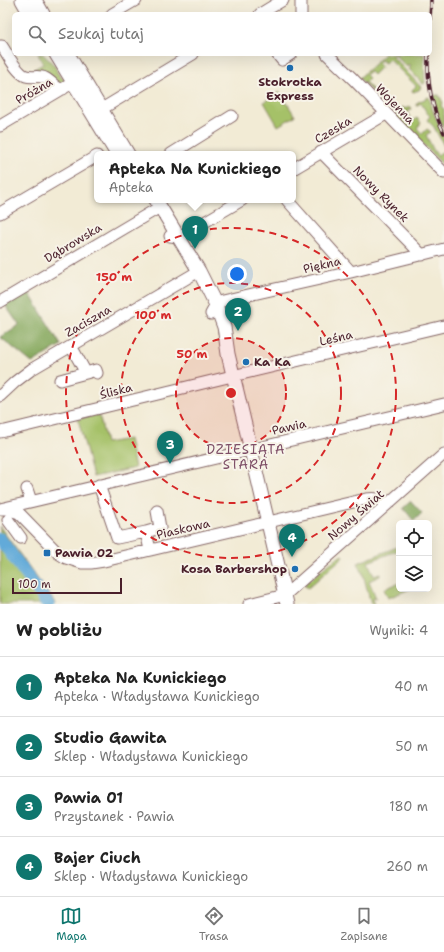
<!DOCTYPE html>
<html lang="pl">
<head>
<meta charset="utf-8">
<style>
  :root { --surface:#fff; --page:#f2f2f2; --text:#222; --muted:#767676; --line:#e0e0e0; --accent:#0f766e }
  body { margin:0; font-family:"Shantell Sans",sans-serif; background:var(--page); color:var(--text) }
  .controls { position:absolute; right:12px; bottom:12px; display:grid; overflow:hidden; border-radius:6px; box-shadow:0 4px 16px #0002 }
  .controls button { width:36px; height:36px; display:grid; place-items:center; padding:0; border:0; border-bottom:1px solid var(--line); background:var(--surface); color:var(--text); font:20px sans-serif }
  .scale { position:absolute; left:12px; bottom:10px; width:110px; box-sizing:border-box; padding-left:4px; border:2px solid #4a1f2b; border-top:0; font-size:11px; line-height:14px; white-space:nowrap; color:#4a1f2b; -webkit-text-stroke:3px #f7f3e8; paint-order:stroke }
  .you { position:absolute; left:237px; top:274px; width:14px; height:14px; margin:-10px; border:3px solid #fff; border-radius:50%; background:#1a73e8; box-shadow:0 0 0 6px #1a73e833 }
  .badge { display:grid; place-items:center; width:26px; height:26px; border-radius:50%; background:var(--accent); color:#fff; font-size:13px; font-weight:700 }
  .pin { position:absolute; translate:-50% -33px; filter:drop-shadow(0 1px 2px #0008) }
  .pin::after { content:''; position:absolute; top:21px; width:14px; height:12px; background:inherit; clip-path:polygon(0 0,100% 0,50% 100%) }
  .popup { position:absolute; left:94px; top:151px; width:202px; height:52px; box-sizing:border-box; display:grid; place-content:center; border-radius:6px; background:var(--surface); filter:drop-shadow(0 1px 3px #0005); font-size:13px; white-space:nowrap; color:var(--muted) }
  .popup b { font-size:15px; color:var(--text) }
  .popup::after { content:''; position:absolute; left:50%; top:100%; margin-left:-8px; border:8px solid transparent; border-top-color:var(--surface) }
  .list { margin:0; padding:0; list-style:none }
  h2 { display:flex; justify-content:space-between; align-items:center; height:52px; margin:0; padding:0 16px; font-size:17px }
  h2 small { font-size:13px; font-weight:400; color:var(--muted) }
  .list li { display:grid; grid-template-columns:26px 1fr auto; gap:12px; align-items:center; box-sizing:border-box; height:60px; padding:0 16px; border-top:1px solid var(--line) }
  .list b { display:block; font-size:15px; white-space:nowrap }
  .list p { margin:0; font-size:13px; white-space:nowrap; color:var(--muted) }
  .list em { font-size:13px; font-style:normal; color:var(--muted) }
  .icon { flex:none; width:22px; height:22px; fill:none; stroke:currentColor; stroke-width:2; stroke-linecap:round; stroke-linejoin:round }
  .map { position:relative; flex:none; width:444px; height:604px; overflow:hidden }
  .search { position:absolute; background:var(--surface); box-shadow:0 4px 16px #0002; left:12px; right:12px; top:12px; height:44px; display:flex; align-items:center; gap:10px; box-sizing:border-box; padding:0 14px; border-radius:6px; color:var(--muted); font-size:15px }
  .sheet { height:292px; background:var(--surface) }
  nav { display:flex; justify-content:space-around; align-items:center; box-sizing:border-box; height:56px; border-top:1px solid var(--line); background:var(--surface); font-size:11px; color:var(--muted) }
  nav a { display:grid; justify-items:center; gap:2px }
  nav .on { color:var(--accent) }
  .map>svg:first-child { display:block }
</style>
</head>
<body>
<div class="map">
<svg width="444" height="604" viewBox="0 0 444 604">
  <rect width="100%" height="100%" fill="#f7f3e8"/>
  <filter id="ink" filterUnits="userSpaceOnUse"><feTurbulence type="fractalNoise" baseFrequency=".025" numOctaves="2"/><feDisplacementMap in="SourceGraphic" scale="8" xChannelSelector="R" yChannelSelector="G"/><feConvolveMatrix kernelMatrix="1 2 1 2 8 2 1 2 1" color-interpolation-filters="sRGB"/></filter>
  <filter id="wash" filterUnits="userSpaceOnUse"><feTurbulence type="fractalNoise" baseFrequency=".012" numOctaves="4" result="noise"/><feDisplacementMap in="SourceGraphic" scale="16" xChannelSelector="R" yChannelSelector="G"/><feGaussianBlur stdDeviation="0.9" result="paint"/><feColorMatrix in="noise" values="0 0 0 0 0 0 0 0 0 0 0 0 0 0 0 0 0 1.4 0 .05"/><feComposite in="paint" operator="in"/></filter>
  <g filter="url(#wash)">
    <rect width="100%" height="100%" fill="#f2ebd5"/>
    <!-- green -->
    <path fill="#a5c168" stroke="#78704a" d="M38 54H43C48 60 57 65 57 73L59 74V77H62L65 81 62 85 36 74 34 69 43 64Z
      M385 54H394L392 56 421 87 419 90 413 92 412 90 416 86 389 59 385 63 381 60 378 63 381 67 373 75 369 71 366 75 369 78 365 82 388 106 385 105 359 78Z
      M394 54H424L425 83 423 84 409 69 411 66 409 64 407 67Z
      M280 92 295 116 278 126 264 102Z
      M437 95H439L443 103 441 106 444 109V129L436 110 433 96Z
      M429 97 433 111 444 137V146L434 127 427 120 430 116 427 113 421 103 416 106V105L418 102Z
      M409 106 411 107 412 109 407 112 412 121 417 118 421 123 417 128 422 134 427 129 431 132 426 135 434 151 438 155 441 152 444 154V166L394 114 395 112 403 107 405 109Z
      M99 414 106 443 129 439 135 468 93 477 78 419Z
      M0 526V527L56 604H0Z
      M399 546V550L368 562 374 576 380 574V576L369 581 376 598 372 599 374 604H371L363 574 358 563Z
      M342 555 343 557 308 588 305 586V584L326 566Z
      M399 583V589H410L388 598 384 589Z"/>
    <!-- forest -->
    <path fill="#84a75c" stroke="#676344" d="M28 291 61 345 32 363 0 337 19 325 5 305Z
      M411 501 422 513 414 521 403 508Z"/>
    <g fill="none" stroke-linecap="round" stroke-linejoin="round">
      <!-- river -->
      <path stroke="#62aad9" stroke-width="13" d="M0 539 48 604"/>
    </g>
  </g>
  <g filter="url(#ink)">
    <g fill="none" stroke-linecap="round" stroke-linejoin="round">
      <defs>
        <path id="minor" d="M112 14 136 0
          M260 14 283 0
          M301 14V0
          M0 46H2C8 55 17 73 26 76 32 78 39 75 45 78 52 81 55 89 63 89
          M277 54 282 60 291 54
          M327 54 353 79 444 173
          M97 116 101 110 105 107 193 54
          M0 126 79 79
          M321 152 422 255
          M171 154 232 116
          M293 169 386 114
          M287 200 351 272
          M0 213 97 156
          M170 236 179 237 242 200
          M0 302 160 207
          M211 314 216 305 222 301 351 272 444 249
          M86 373 96 370 97 373
          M60 380 86 373 71 346
          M0 396 15 382 32 369 199 271
          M0 432 5 431 224 378 444 326
          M99 485 117 538 146 532 150 550
          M27 489 31 501
          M0 509 444 404
          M3 509H8L19 513 58 553 66 558 82 563H91L104 561 366 499C374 498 381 498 387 504
          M8 520 21 538
          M146 532 160 528 157 511
          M249 604 285 595 444 454"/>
        <path id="major" d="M22 0 30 14
          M35 0 43 14
          M56 54 117 154
          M68 54 128 154
          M156 200 199 271 216 305 224 327 225 333 228 354 251 450 287 604"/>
      </defs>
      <!-- minor casing -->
      <use href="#minor" stroke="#856666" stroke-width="13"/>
      <!-- major casing -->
      <use href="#major" stroke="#856666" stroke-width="15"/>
      <!-- minor -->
      <use href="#minor" stroke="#fff" stroke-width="11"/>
      <!-- major -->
      <use href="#major" stroke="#fff" stroke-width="13"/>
      <defs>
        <path id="rail" d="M430 20 431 0
          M428 54C427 82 431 107 444 133"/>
      </defs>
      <!-- rail casing -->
      <use href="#rail" stroke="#4a1f2b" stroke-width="3.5"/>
      <!-- rail -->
      <use href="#rail" stroke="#f7f3e8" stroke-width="2" stroke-dasharray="6" stroke-linecap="butt"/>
    </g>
  </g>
  <!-- distance rings -->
  <circle cx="231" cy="393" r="55" fill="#d62828" fill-opacity=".12"/>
  <g fill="none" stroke="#d62828" stroke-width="2" stroke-dasharray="7 5">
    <circle cx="231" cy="393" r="55"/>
    <circle cx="231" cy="393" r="110"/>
    <circle cx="231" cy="393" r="165"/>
  </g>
  <!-- markers -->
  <g fill="#1f6fb2" stroke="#f7f3e8" stroke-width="1.5">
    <circle cx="290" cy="68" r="4"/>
    <circle cx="246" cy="362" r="4"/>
    <rect x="43" y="549" width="8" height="8" rx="2"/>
    <circle cx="295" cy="569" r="4"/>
  </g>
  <g text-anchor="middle" stroke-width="4" stroke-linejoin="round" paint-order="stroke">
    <!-- poi labels -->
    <g font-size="12" font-weight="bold" fill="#4a1f2b" stroke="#f7f3e8" text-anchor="start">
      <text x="290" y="86" text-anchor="middle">Stokrotka<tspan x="290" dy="14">Express</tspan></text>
      <text x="254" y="366">Ka Ka</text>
      <text x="55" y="557">Pawia 02</text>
      <text x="287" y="573" text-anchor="end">Kosa Barbershop</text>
    </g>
    <!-- street labels -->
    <g font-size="12" fill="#4a1f2b" stroke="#f7f3e8">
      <text transform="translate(34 91) rotate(-30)" y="4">Próżna</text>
      <text transform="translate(395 104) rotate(46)" y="4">Wojenna</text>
      <text transform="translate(333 130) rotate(-31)" y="4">Czeska</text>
      <text transform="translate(381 194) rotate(45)" y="4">Nowy Rynek</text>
      <text transform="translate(73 243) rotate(-31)" y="4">Dąbrowska</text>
      <text transform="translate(322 265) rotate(-13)" y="4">Piękna</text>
      <text transform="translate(88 321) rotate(-30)" y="4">Zaciszna</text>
      <text transform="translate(336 338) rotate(-13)" y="4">Leśna</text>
      <text transform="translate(116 391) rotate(-14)" y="4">Śliska</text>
      <text transform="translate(289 427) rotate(-13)" y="4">Pawia</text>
      <text transform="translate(356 515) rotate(-41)" y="4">Nowy Świat</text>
      <text transform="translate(183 529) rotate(-13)" y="4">Piaskowa</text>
    </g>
    <!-- neighbourhood labels -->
    <g font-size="13" letter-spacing="1" fill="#7e4f67" stroke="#f7f3e8">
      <text x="246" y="454">DZIESIĄTA<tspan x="246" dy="15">STARA</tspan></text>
    </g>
  </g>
  <circle cx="231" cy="393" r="6" fill="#d62828" stroke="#f7f3e8" stroke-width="2"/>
  <g font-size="12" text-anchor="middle" font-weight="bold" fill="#d62828" stroke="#f7f3e8" stroke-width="4" stroke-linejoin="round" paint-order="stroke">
    <text x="114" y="281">150 m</text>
    <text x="153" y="319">100 m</text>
    <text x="192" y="358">50 m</text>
  </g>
</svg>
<div class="controls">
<button><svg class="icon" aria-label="locate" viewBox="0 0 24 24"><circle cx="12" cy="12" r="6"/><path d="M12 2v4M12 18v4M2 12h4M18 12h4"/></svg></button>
<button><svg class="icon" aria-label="layers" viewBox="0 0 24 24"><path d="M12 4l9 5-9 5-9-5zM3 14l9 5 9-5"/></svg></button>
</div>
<div class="scale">100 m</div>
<div class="you"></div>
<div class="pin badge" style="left:195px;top:249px">1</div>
<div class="popup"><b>Apteka Na Kunickiego</b>Apteka</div>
<div class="pin badge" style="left:238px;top:331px">2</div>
<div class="pin badge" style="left:170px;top:464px">3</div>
<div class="pin badge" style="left:292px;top:557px">4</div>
<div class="search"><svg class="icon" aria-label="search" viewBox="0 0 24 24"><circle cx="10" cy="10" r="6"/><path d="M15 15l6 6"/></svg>Szukaj tutaj</div>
</div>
<section class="sheet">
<h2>W pobliżu<small>Wyniki: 4</small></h2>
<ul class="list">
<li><span class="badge">1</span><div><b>Apteka Na Kunickiego</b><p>Apteka · Władysława Kunickiego</p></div><em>40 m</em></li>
<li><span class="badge">2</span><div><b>Studio Gawita</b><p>Sklep · Władysława Kunickiego</p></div><em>50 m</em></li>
<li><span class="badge">3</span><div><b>Pawia 01</b><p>Przystanek · Pawia</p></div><em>180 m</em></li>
<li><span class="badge">4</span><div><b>Bajer Ciuch</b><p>Sklep · Władysława Kunickiego</p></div><em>260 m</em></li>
</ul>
</section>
<nav>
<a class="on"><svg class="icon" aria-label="map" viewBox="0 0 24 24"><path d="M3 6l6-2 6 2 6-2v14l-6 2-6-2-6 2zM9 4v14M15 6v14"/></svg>Mapa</a>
<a><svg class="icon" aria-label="directions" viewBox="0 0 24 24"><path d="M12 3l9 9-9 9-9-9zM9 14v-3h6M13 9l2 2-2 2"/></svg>Trasa</a>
<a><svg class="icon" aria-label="saved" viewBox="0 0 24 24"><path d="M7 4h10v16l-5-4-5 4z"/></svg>Zapisane</a>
</nav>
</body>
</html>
